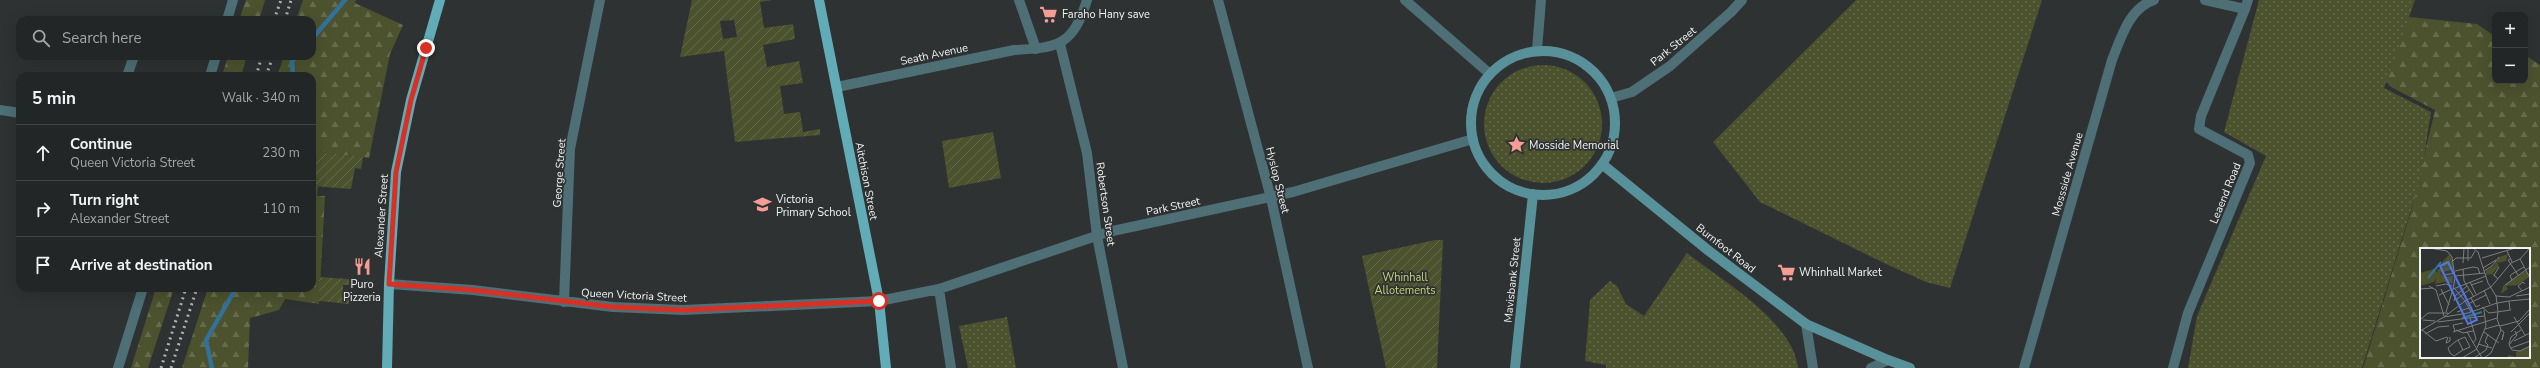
<!DOCTYPE html>
<html lang="en">
<head>
<meta charset="utf-8">
<style>
  :root { --surface:#232626; --page:#2b2e2e; --text:#f1f3f6; --muted:#a3a5a7; --line:#404343 }
  body { margin:0; font-family:"Nunito Sans",sans-serif; background:var(--page); color:var(--text) }
  .controls { position:absolute; right:12px; top:12px; display:grid; overflow:hidden; border-radius:8px; box-shadow:0 4px 16px #0002 }
  .controls button { width:36px; height:36px; display:grid; place-items:center; padding:0; border:0; border-bottom:1px solid var(--line); background:var(--surface); color:var(--text); font:20px sans-serif }
  .stop { position:absolute; width:12px; height:12px; margin:-9px; border:3px solid #d93025; border-radius:50%; background:#fff }
  .stop.end { background:#d93025; border-color:#fff; box-shadow:0 1px 4px #0008 }
  .list { margin:0; padding:0; list-style:none }
  h2 { display:flex; justify-content:space-between; align-items:center; height:52px; margin:0; padding:0 16px; font-size:17px }
  h2 small { font-size:13px; font-weight:400; color:var(--muted) }
  .list li { display:grid; grid-template-columns:26px 1fr auto; gap:12px; align-items:center; box-sizing:border-box; height:56px; padding:0 16px; border-top:1px solid var(--line) }
  .list b { display:block; font-size:15px; white-space:nowrap }
  .list p { margin:0; font-size:13px; white-space:nowrap; color:var(--muted) }
  .list em { font-size:13px; font-style:normal; color:var(--muted) }
  .icon { flex:none; width:22px; height:22px; fill:none; stroke:currentColor; stroke-width:2; stroke-linecap:round; stroke-linejoin:round }
  .map { position:relative; flex:none; width:2540px; height:368px; overflow:hidden }
  .search { position:absolute; background:var(--surface); box-shadow:0 4px 16px #0002; left:16px; top:16px; width:300px; height:44px; display:flex; align-items:center; gap:10px; box-sizing:border-box; padding:0 14px; border-radius:12px; color:var(--muted); font-size:15px }
  .panel { position:absolute; background:var(--surface); box-shadow:0 4px 16px #0002; left:16px; top:72px; width:300px; height:220px; border-radius:12px }
  .map>svg:first-child { display:block }
</style>
</head>
<body>
<div class="map">
<svg width="2540" height="368" viewBox="0 0 2540 368">
  <defs>
    <pattern id="forest-firs" width="22" height="20" patternUnits="userSpaceOnUse"><rect width="22" height="20" fill="#4c522e"/><path d="M5 1l3.5 6h-7zM16 11l3.5 6h-7z" fill="#666b4d"/></pattern>
    <pattern id="park-dots" width="8" height="8" patternUnits="userSpaceOnUse"><rect width="8" height="8" fill="#4c522e"/><path d="M2 2h.1M6 6h.1" fill="none" stroke="#666b4d" stroke-width="1.8" stroke-linecap="round"/></pattern>
    <pattern id="garden-furrows" width="10" height="10" patternUnits="userSpaceOnUse"><rect width="10" height="10" fill="#4c522e"/><path d="M-1 1l2-2M0 10L10 0M9 11l2-2" fill="none" stroke="#666b4d"/></pattern>
  </defs>
  <rect width="100%" height="100%" fill="#2f3232"/>
  <!-- forest -->
  <path fill="url(#forest-firs)" fill-rule="evenodd" d="M246 0H265L259 20H239Z
    M303 0H356L355 3 403 25 390 54 369 158 320 152 312 169V76H277L284 56H312V20H296Z
    M2313 7 2477 24 2495 36V81H2525V55L2540 65V368H2363L2411 211 2435 110 2391 87ZM2421 249H2529V357H2421Z
    M228 56H247L241 76H222Z
    M312 186H318L317 196H325L319 304 285 299 279 310 250 318 248 368H182L208 288H312Z
    M156 288H174L148 368H131Z"/>
  <!-- park -->
  <path fill="url(#park-dots)" d="M1856 0H2042L1950 288 1926 282 1886 264 1760 202 1713 142Z
    M2259 0H2415L2384 88 2431 112 2421 177 2362 368H2188L2197 316 2266 156 2224 132Z
    M1484 124a59 59 0 1 1 118 0a59 59 0 1 1-118 0Z
    M1687 253C1721 280 1794 322 1798 368H1606V365L1585 361 1590 300 1610 281 1617 286 1626 304 1644 316Z
    M1007 317 1016 368H968L959 326Z"/>
  <!-- garden -->
  <path fill="url(#garden-furrows)" fill-rule="evenodd" d="M692 0H772L760 2 764 28 793 24 795 39 763 45 767 67 799 61 803 83 780 86 784 114 800 112 803 132 820 129V135L735 142 724 51 680 57ZM734 20 737 37 723 39 720 21Z
    M993 132 1001 178 949 188 942 141Z
    M320 152 363 157 361 169 355 168 351 189 312 186V169Z
    M1435 240H1443L1437 368H1386L1362 256Z
    M319 277 349 279V285H343V295L349 296V304L319 301Z"/>
  <g fill="none" stroke-linecap="round" stroke-linejoin="round">
    <!-- stream -->
    <path stroke="#327299" stroke-width="4.5" d="M312 39 345 0
      M293 76 292 61 297 56
      M212 368 206 340 236 288"/>
    <!-- street -->
    <path stroke="#4d6f75" stroke-width="10" d="M1019 0 1036 49
      M1218 0 1271 198 1308 368
      M1405 0 1490 74
      M2205 0 2245 9 2248 0
      M227 20 233 0
      M1060 44 1087 153 1097 236 1123 368
      M1537 50 1541 0
      M127 76 134 56
      M210 76 216 56
      M837 87 1014 50C1059 48 1073 45 1087 0
      M1611 98 1632 92 1670 66 1731 12 1742 0
      M0 110 20 113
      M389 284 473 290 613 307 683 310 879 301 939 289 1108 232 1293 192 1473 139
      M939 289 951 368
      M564 302 570 149 600 0
      M1806 324 1813 368
      M118 368 143 288
      M1871 368 1888 360
      M2024 368 2112 60C2121 38 2129 8 2154 0
      M2173 368 2188 313 2250 163 2248 155 2199 129 2201 116 2245 9"/>
    <!-- secondary -->
    <path stroke="#59919a" stroke-width="10" d="M1471 123a72 72 0 1 1 144 0a72 72 0 1 1-144 0Z
      M1602 164 1709 251 1806 324 1888 360 1910 368
      M1515 368 1533 194"/>
    <!-- primary -->
    <path stroke="#61acb7" stroke-width="10" d="M819 0 879 301 886 368
      M387 368 389 284 396 172 411 100 440 0"/>
    <!-- rail -->
    <path stroke="#b1b3b3" stroke-width="3" stroke-dasharray="2 4" stroke-linecap="butt" d="M274 20 281 0
      M285 20 291 0
      M256 76 262 56
      M266 76 273 56
      M161 368 186 288
      M171 368 197 288"/>
  </g>
  <g fill="none" stroke-linecap="round" stroke-linejoin="round">
    <!-- route -->
    <path stroke="#d93025" stroke-width="5" d="M426 48 411 100 396 172 389 284 473 290 613 307 683 310 879 301"/>
  </g>
  <!-- icons -->
  <defs>
    <symbol id="supermarket-bare" viewBox="-9 -9 18 18"><path d="M-6-5.5h2.5l.6 2H6L4.5 2H-2.5L-4.4-4H-6ZM-1.5 3.2a1.3 1.3 0 1 0 .1 0ZM3 3.2a1.3 1.3 0 1 0 .1 0Z" fill="#f59c94" stroke="#2f3232" stroke-width="2.5" paint-order="stroke"/></symbol>
    <symbol id="sight-bare" viewBox="-9 -9 18 18"><path d="M0-6L1.8-2.2L6-1.7L2.9 1.2L3.7 5.4L0 3.3L-3.7 5.4L-2.9 1.2L-6-1.7L-1.8-2.2Z" fill="#f59c94" stroke="#2f3232" stroke-width="2.5" paint-order="stroke"/></symbol>
    <symbol id="school-bare" viewBox="-9 -9 18 18"><path d="M0-5L7-2L0 1L-7-2ZM-4 1L0 2.5L4 1V4Q0 6-4 4Z" fill="#f59c94" stroke="#2f3232" stroke-width="2.5" paint-order="stroke"/></symbol>
    <symbol id="restaurant-bare" viewBox="-9 -9 18 18"><path d="M-5-6h1v4h1v-4h1v4h1v-4h1v5L-1.5 .5V6h-2V.5L-5-1ZM5-6V6H3V1.5H1.5Q1.5-4 5-6Z" fill="#f59c94" stroke="#2f3232" stroke-width="2.5" paint-order="stroke"/></symbol>
  </defs>
  <g fill-rule="evenodd">
    <use href="#supermarket-bare" x="1036" y="2" width="25" height="25"/>
    <use href="#sight-bare" x="1504" y="132" width="25" height="25"/>
    <use href="#school-bare" x="750" y="192" width="25" height="25"/>
    <use href="#restaurant-bare" x="350" y="254" width="25" height="25"/>
    <use href="#supermarket-bare" x="1774" y="260" width="25" height="25"/>
  </g>
  <g text-anchor="middle" stroke-width="3.5" stroke-linejoin="round" paint-order="stroke">
    <!-- poi labels -->
    <g font-size="11" fill="#f1f3f3" stroke="#2f3232" text-anchor="start">
      <text x="1062" y="18">Faraho Hany save</text>
      <text x="1529" y="149">Mosside Memorial</text>
      <text x="776" y="203">Victoria<tspan x="776" dy="13">Primary School</tspan></text>
      <text x="1799" y="276">Whinhall Market</text>
      <text x="362" y="288" text-anchor="middle">Puro<tspan x="362" dy="13">Pizzeria</tspan></text>
    </g>
    <!-- street labels -->
    <g font-size="11" fill="#f1f3f3" stroke="#2f3232">
      <text transform="translate(1673 46) rotate(-39)" y="4">Park Street</text>
      <text transform="translate(934 54) rotate(-12)" y="4">Seath Avenue</text>
      <text transform="translate(559 173) rotate(-86)" y="4">George Street</text>
      <text transform="translate(2067 174) rotate(-74)" y="4">Mossside Avenue</text>
      <text transform="translate(1278 180) rotate(76)" y="4">Hyslop Street</text>
      <text transform="translate(867 181) rotate(79)" y="4">Aitchison Street</text>
      <text transform="translate(2225 193) rotate(-68)" y="4">Leaend Road</text>
      <text transform="translate(1106 204) rotate(82)" y="4">Robertson Street</text>
      <text transform="translate(1173 206) rotate(-12)" y="4">Park Street</text>
      <text transform="translate(381 216) rotate(-86)" y="4">Alexander Street</text>
      <text transform="translate(1726 248) rotate(38)" y="4">Burnfoot Road</text>
      <text transform="translate(1512 280) rotate(-84)" y="4">Mavisbank Street</text>
      <text transform="translate(634 295) rotate(3)" y="4">Queen Victoria Street</text>
    </g>
    <!-- park labels -->
    <g font-size="11" fill="#c4d376" stroke="#2f3232">
      <text x="1405" y="281">Whinhall<tspan x="1405" dy="13">Allotements</tspan></text>
    </g>
  </g>
  <!-- overview -->
  <g transform="translate(2420 248)">
    <rect width="110" height="110" fill="#2f3232"/>
    <path d="M30 6 33 17 24 19 22 23V14Z" fill="#4c522e"/>
    <path d="M14 21 18 26 14 34 0 38V25Z" fill="#4c522e"/>
    <path d="M88 6 86 13 77 15 79 18 73 25 76 32 72 26 66 27V23L74 18 79 9ZM33 17 34 21 20 25 25 29 33 28 32 35 24 34 15 36 18 21ZM106 23 109 29 98 37 86 38 88 41 81 46 83 38ZM110 98V110H86L89 107 96 109V104Z" fill="#4c522e"/>
    <path fill="none" stroke="#327299" stroke-width="2" d="M8 30 21 14M42 70 62 64"/>
    <path fill="none" stroke="#7d7f7f" stroke-width="1" d="M9 0 27 3 32 9 35 30 33 41 66 28M53 0 58 4 68 35 76 48 78 63M87 3 92 14M62 10 95 0M90 11 88 12 98 27M100 11 110 30M33 13 36 10H51L55 3M48 13V0M43 15 44 0M63 20 76 12M43 21 44 33 54 49M35 23 53 19 58 20 60 26M64 23 72 18 79 9M22 25 25 27 35 25M35 28 65 25M78 31 74 27 79 19M92 32 90 28 92 26 104 19M50 34 56 46M51 37 63 33M85 37 110 19M9 38 16 42 24 68M16 38 26 36 32 38M0 41 13 40M21 41 29 57M35 41 45 53 51 64M64 42 70 56M102 43 98 38 103 34 105 36M19 47 32 41M76 48 89 49 110 39M96 48 110 46M51 50 56 59 60 57M37 51 49 42M34 53 35 48 47 38M50 55 66 47M77 55 89 53M62 59 69 65 91 62M90 62 89 53 110 51M26 64 33 41M37 64 49 60M24 69 45 53 71 39 91 15 100 11 110 0M94 69 105 87M50 70 56 91 53 95M0 72 8 65H28M3 72 15 73M18 74 64 68M80 78 99 73 110 61M65 81 79 77M2 82 16 93 27 89M36 82 43 85 53 83M81 82 84 84 82 92 83 87M0 83 24 69 48 65 77 55M35 83 33 77 43 75M95 83 97 87 89 97 92 102 100 103 110 98M33 84 77 70M47 84 62 110M64 84 79 95M91 84 110 65M5 86 18 79 29 78M28 89 26 95 30 93V89M38 92 43 102 50 99 45 89 38 92 35 94 28 100 30 105 34 108 43 102M94 93 110 85M58 96 72 100M89 96 91 89 101 82M57 100 66 78 64 62M91 100 110 93M42 110 57 101M54 110 66 102 68 97 65 94 68 86M64 110 71 105 81 82 77 71 78 64"/>
    <path fill="#5277df" fill-opacity="0.15" stroke="#5277df" stroke-width="2" d="M28 14 57 72 48 76 20 18Z"/>
    <rect width="110" height="110" fill="none" stroke="#f1f3f3" stroke-width="2"/>
  </g>
</svg>
<div class="controls">
<button>+</button>
<button>−</button>
</div>
<div class="stop" style="left:879px;top:301px"></div>
<div class="stop end" style="left:426px;top:48px"></div>
<div class="search"><svg class="icon" aria-label="search" viewBox="0 0 24 24"><circle cx="10" cy="10" r="6"/><path d="M15 15l6 6"/></svg>Search here</div>
<section class="panel">
<h2>5 min<small>Walk · 340 m</small></h2>
<ul class="list">
<li><svg class="icon" aria-label="ahead" viewBox="0 0 24 24"><path d="M12 20V5M6 11l6-6 6 6"/></svg><div><b>Continue</b><p>Queen Victoria Street</p></div><em>230 m</em></li>
<li><svg class="icon" aria-label="right" viewBox="0 0 24 24"><path d="M7 20v-9h11M14 6l5 5-5 5"/></svg><div><b>Turn right</b><p>Alexander Street</p></div><em>110 m</em></li>
<li><svg class="icon" aria-label="arrive" viewBox="0 0 24 24"><path d="M6 21V4h12l-3 4 3 4H6"/></svg><div><b>Arrive at destination</b></div></li>
</ul>
</section>
</div>
</body>
</html>
